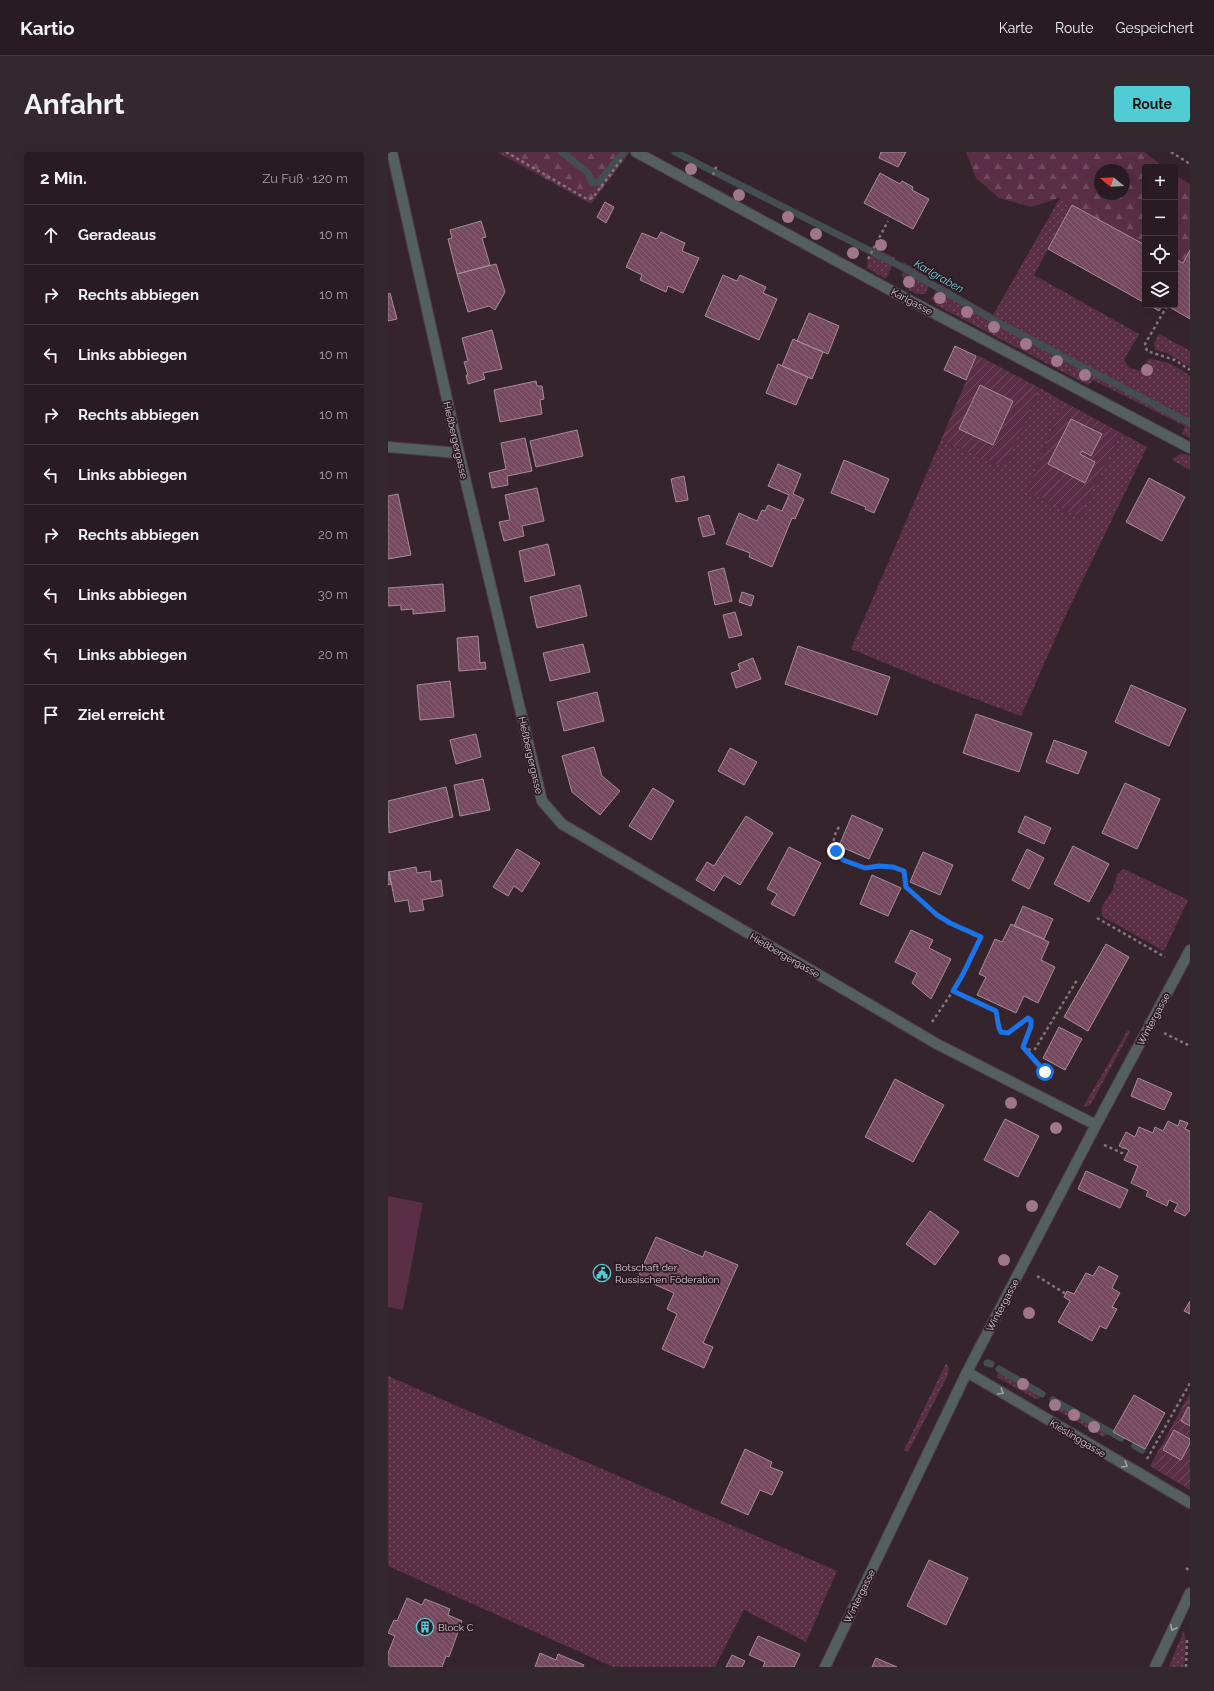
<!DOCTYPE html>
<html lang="de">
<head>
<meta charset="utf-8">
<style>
  :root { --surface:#281b22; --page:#34282f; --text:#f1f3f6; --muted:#a5a1a5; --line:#443940; --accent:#51ccd4 }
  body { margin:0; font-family:Raleway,sans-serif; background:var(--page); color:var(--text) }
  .controls { position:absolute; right:12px; top:12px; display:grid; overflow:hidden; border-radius:4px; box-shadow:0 4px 16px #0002 }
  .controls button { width:36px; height:36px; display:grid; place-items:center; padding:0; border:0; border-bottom:1px solid var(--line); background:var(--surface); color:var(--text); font:20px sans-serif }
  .compass { position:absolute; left:706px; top:12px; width:36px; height:36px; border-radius:50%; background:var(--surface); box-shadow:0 4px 16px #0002; rotate:288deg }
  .stop { position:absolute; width:12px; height:12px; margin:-9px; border:3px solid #1a73e8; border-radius:50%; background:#fff }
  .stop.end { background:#1a73e8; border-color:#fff; box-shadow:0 1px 4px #0008 }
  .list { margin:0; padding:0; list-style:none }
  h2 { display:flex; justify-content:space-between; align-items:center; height:52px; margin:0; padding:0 16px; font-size:17px }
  h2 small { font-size:13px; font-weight:400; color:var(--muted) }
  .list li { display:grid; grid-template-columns:26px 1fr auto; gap:12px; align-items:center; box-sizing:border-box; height:60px; padding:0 16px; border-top:1px solid var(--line) }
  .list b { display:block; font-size:15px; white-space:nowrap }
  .list em { font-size:13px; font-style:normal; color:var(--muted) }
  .icon { flex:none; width:22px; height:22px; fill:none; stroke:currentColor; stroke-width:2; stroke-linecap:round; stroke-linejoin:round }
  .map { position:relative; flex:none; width:802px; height:1515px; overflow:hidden; border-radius:4px }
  header { display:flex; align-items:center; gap:24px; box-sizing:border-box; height:56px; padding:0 20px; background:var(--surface); border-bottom:1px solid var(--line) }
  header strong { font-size:19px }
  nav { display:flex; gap:22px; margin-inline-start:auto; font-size:14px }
  .intro { display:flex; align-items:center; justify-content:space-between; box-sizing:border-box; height:96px; padding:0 24px }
  h1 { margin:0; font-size:28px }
  .button { padding:10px 18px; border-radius:4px; background:var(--accent); color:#111; font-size:14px; font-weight:700 }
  main { display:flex; gap:24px; padding:0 24px }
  aside { flex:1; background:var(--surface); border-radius:4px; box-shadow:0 4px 16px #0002 }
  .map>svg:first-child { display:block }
</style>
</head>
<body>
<header>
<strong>Kartio</strong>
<nav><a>Karte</a><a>Route</a><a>Gespeichert</a></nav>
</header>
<div class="intro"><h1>Anfahrt</h1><a class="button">Route</a></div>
<main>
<aside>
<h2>2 Min.<small>Zu Fuß · 120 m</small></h2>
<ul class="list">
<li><svg class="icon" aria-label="ahead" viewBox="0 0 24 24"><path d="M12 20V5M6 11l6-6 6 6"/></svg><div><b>Geradeaus</b></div><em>10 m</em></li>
<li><svg class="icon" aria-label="right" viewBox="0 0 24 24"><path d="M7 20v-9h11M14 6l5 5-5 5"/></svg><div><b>Rechts abbiegen</b></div><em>10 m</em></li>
<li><svg class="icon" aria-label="left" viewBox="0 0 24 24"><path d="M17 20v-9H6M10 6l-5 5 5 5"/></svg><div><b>Links abbiegen</b></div><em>10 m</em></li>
<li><svg class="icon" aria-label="right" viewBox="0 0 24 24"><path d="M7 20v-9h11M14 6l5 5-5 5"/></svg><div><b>Rechts abbiegen</b></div><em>10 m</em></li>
<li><svg class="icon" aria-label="left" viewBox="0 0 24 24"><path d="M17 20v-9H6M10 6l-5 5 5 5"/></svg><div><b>Links abbiegen</b></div><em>10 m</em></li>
<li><svg class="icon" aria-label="right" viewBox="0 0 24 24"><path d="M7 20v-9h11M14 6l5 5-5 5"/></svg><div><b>Rechts abbiegen</b></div><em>20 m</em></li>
<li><svg class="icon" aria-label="left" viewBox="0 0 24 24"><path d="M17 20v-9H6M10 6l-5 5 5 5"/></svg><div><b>Links abbiegen</b></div><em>30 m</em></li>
<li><svg class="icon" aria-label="left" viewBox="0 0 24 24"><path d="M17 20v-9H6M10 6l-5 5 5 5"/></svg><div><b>Links abbiegen</b></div><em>20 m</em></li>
<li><svg class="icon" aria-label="arrive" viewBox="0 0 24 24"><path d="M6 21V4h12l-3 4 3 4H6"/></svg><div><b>Ziel erreicht</b></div></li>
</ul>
</aside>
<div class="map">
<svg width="802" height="1515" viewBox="0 0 802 1515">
  <defs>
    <pattern id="grass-dots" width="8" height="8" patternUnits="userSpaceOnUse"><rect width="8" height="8" fill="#5a2f45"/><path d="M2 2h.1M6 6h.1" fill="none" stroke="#714c5f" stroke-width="1.8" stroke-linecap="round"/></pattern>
    <pattern id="forest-firs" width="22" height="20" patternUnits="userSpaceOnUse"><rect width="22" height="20" fill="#5a2f45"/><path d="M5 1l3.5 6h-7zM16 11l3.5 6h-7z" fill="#714c5f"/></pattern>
    <pattern id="garden-furrows" width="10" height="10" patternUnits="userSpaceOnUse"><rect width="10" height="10" fill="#5a2f45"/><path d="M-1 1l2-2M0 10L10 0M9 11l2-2" fill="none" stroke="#714c5f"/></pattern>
    <pattern id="building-back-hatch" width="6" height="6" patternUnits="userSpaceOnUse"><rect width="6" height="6" fill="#774960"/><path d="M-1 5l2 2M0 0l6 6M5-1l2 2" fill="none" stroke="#8a6276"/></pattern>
  </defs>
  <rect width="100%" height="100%" fill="#36242d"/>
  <!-- grass -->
  <path fill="url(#grass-dots)" d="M672 46 684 53 646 123 751 182 736 208 741 216 752 219 760 207C777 208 789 214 802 224V286L794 282 797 274 705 228 700 233 548 153 543 147 552 132 605 163Z
    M487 96 507 106 498 127 479 116V111Z
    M515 110 544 127 537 142H528L520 137V134L514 124 515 120 511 118Z
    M771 182 802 199V215L781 202 768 198 766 192Z
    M652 236 676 250 639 339 691 365 733 281 759 295 675 469 633 564 553 534 463 497 553 288 616 315Z
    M792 302 802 303V318L784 308Z
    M736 717 800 748 776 799 715 765C711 752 719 748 724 739 728 730 726 722 736 717Z
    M740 878 742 880 703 952 695 955Z
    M558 1211 561 1216 559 1225 520 1300 516 1298Z
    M612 1216 655 1240 651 1247H648L610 1226 609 1223Z
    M0 1224 449 1419 418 1490 356 1458 327 1515H225L0 1414Z
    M666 1246 722 1278 720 1282 715 1285 664 1255V1250Z
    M796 1478 798 1490 796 1515H781Z"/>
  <!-- forest -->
  <path fill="url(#forest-firs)" fill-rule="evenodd" d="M109 0H242L203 52Z
    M578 0H756L776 15H757V93L671 46 643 55 611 46 588 26ZM712 18H736V42H712Z
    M787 23 802 32V98L795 111 787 107Z"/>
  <!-- garden -->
  <path fill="url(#garden-furrows)" d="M589 203 652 236 616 315 553 288Z
    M676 250 733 281 691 365 639 339Z
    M802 1241V1338L762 1314Z"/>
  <!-- pitch -->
  <path fill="#5a2f45" d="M0 1044 35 1051 15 1158 0 1155Z"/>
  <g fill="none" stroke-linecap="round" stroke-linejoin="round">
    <!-- stream -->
    <path stroke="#434e50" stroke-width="7" d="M174 0 200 21 204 31 211 30 235 1
      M287 0 514 115 609 170 802 271
      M599 1211 603 1212
      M611 1217 654 1242
      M665 1248 733 1286
      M747 1294 754 1298"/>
  </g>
  <!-- building -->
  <path fill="url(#building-back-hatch)" stroke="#a48d97" d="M493 0H518L510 15 491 6Z
    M492 21 512 32 514 29 525 35 524 38 541 47 525 77 476 51Z
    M217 50 226 55 218 71 209 65Z
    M684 53 757 93V151L660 97Z
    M93 69 98 85 94 86 102 113 69 122 60 87 64 86 62 78Z
    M273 80 297 91 294 99 311 106 295 141 280 134 278 140 252 128 254 123 238 115 254 81 269 87Z
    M802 98V167L778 153H787V107L795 111Z
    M108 112 117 140 107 158 101 154 80 160 69 122Z
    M335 123 349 129 352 123 378 135 375 141 389 147 371 188 317 164Z
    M2 141 9 167 0 169V142Z
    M761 153H774L771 159Z
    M421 161 451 174 440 202 409 189Z
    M104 178 114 217 95 221 97 227 80 232 78 223H80L76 210 80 209 74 186Z
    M405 187 435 200 424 227 394 214Z
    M567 194 588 204 578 228 556 218Z
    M390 212 420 225 408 253 378 241Z
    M148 229 149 234H154L156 247 152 248 154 262 112 270 106 238Z
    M592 233 625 249 605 293 571 277Z
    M683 267 714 282 703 304 694 299 692 302 707 310 697 331 660 312Z
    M189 278 195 304 148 315 142 289Z
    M137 286 144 319 119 324 120 333 104 336 101 321 118 317 113 291Z
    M456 308 501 327 486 361 477 357 478 355 443 341Z
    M390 312 413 322 405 342 416 347 407 367 404 366 384 415 361 405 362 401 338 392 351 361 369 369 374 358 377 359 380 353 394 359 401 343 380 334Z
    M296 324 300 348 288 350 283 327Z
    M761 326 797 345 774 389 738 370Z
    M149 336 156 369 134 374 136 384 116 389 111 370 122 368 117 343Z
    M10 342 23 403 0 407V344Z
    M321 363 327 382 315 385 310 366Z
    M160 392 167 423 137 430 131 399Z
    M336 416 344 449 327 453 320 420Z
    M55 432 57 459 25 462V457L13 458V453L0 454V436Z
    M192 433 199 464 149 476 142 445Z
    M354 440 366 444 363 454 351 450Z
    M347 460 354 483 341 486 335 463Z
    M90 484 92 511 97 510 98 517 71 519 69 486Z
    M195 492 202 520 162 529 155 501Z
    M410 494 502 525 489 563 397 532Z
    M365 506 373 527 348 536 343 521 352 518 350 512Z
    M62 529 66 565 32 568 29 533Z
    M743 533 798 557 781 594 727 570Z
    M209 540 216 569 176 579 169 550Z
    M588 562 644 581 631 620 575 601Z
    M88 582 93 605 68 612 62 588Z
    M666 588 699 600 690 622 658 610Z
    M206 595 214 624 232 639 212 663 184 640 174 604Z
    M342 596 369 610 356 633 330 619Z
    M95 627 102 658 72 664 66 633Z
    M737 631 772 647 749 697 714 681Z
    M58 635 65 665 1 681 0 649Z
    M265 636 286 649 263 688 241 674Z
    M464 663 495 677 481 707 451 694Z
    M358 664 385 681 352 733 336 723 326 739 308 728 319 710 326 714Z
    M637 664 663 676 656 692 630 680Z
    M685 694 721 712 701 750 666 732Z
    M401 695 433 711 406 764 383 752 389 742 379 737Z
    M129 697 152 711 134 740 126 734 120 744 105 735Z
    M639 697 656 706 641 737 624 728Z
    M535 700 565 713 552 743 522 730Z
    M28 715 29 721 42 719 43 730 53 728 55 744 34 748 36 758 22 760 20 748 7 750 1 720Z
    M0 719 3 732 0 733Z
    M484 723 513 736 500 764 472 752Z
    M635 754 665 767 656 787 626 774Z
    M623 772 661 790 653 808 667 815 650 851 636 844 628 861 589 843 598 825 591 822 607 787 614 790Z
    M523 778 545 788 541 796 563 807 543 847 524 831 529 821 507 810Z
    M718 792 741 805 700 879 676 865Z
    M671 875 694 887 677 918 655 906Z
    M750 926 784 941 776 958 743 944Z
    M507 927 556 953 525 1010 477 985Z
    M617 967 651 984 630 1025 596 1008Z
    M792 968 800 971 797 977 802 979V1058L797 1064 786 1059 790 1052 781 1048 779 1054 758 1044 760 1039 743 1031 750 1014 736 1008 741 998 731 994 738 980 747 985 751 975 765 981 767 975 775 979 780 969 790 974Z
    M698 1019 740 1038 732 1056 690 1037Z
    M542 1059 571 1080 547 1113 518 1092Z
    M268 1085 315 1105 317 1099 350 1113 315 1191 325 1195 316 1216 274 1197 289 1162 279 1157 286 1141 250 1125Z
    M711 1114 730 1124 724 1136 732 1141 724 1155 729 1157 718 1177 712 1174 704 1189 670 1170 682 1149 676 1145 679 1139 686 1142 698 1121 705 1124Z
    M802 1149V1162L796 1159Z
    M746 1243 777 1261 757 1297 725 1280Z
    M800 1255 802 1256V1274L793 1269Z
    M786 1278 802 1287V1291L793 1308 775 1298Z
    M357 1297 384 1310 382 1315 395 1320 384 1343 372 1338 360 1363 333 1351Z
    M541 1408 580 1426 558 1473 519 1454Z
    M19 1446 34 1453 37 1447 62 1457 60 1463 74 1469 61 1505 58 1504 54 1515H0V1501L7 1484 0 1481 6 1468 9 1469Z
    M370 1484 412 1502 406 1515H375L377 1510 361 1503Z
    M152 1501 168 1508 170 1502 196 1513 195 1515H147Z
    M344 1503 357 1509 354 1515H338Z
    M488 1506 509 1515H484Z"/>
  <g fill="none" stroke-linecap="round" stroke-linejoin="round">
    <defs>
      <path id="minor" d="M4 0 71 301 154 649 174 672 549 892 708 973
        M248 0 502 138 802 296
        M0 295 71 301
        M579 1220 802 1351
        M437 1515 579 1220 708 973 802 798
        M767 1515 802 1441"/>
    </defs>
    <!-- minor casing -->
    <use href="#minor" stroke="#503f48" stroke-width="12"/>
    <!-- path -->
    <path stroke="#83747b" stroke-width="2.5" stroke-dasharray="3 3" stroke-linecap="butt" d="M118 0 197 46 202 47 206 44 234 7
      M783 0 802 12
      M325 23 329 13
      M480 107 500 69
      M779 154 757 192 759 199 787 208 802 218
      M451 675C436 697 456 711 476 716 481 717 487 714 492 714 501 714 508 716 516 719L517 735 549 763 563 771 593 785 575 824 565 839 608 859C610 866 609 874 613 880L620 881 640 866 643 868V874L635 895 637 898 647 897 689 828
      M709 766 777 805
      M544 870 565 839
      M776 881 802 894
      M637 899 657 920 655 928
      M716 993 734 1001 735 996
      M649 1124 678 1142
      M759 1307 802 1231
      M798 1416 802 1419
      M798 1515 799 1488"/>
    <!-- minor -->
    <use href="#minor" stroke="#545f60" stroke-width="10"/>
  </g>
  <!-- trees -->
  <g fill="#a0768a">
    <circle cx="303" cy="17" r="6"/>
    <circle cx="351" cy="43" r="6"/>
    <circle cx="400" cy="65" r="6"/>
    <circle cx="428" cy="82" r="6"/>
    <circle cx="493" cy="93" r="6"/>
    <circle cx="465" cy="101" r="6"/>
    <circle cx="521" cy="130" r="6"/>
    <circle cx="552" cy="146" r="6"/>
    <circle cx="579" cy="160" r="6"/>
    <circle cx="606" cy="175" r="6"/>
    <circle cx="638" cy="192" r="6"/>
    <circle cx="669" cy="209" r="6"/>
    <circle cx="759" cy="218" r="6"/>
    <circle cx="697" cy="223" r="6"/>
    <circle cx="623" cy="951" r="6"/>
    <circle cx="668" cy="976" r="6"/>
    <circle cx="644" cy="1054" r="6"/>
    <circle cx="616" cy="1108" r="6"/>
    <circle cx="641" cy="1161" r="6"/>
    <circle cx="635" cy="1232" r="6"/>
    <circle cx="667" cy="1253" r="6"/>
    <circle cx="686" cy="1263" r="6"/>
    <circle cx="706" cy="1275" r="6"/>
  </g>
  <!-- one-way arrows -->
  <defs><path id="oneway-chevron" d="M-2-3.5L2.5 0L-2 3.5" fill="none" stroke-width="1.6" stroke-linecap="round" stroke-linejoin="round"/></defs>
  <g stroke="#a4a2a5">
    <use href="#oneway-chevron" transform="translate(613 1240) rotate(31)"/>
    <use href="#oneway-chevron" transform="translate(737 1313) rotate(31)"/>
    <use href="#oneway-chevron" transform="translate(785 1476) rotate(116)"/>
  </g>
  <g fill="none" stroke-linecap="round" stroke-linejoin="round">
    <!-- route -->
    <path stroke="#1a73e8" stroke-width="5" d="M448 699 455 708 477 716 491 714 505 715 516 719 518 735 549 763 562 771 593 785 574 824 565 839 608 859C610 866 609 874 613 880L620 881 640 866 643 868V874L635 895 657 920"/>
  </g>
  <!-- icons -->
  <defs>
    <symbol id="civic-ring" viewBox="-11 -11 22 22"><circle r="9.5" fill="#2c1b23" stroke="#51ccd4" stroke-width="1.5"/><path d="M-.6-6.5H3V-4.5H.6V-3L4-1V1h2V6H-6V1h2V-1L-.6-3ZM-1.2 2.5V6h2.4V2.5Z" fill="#51ccd4"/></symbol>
    <symbol id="building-ring" viewBox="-11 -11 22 22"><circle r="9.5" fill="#2c1b23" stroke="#51ccd4" stroke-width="1.5"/><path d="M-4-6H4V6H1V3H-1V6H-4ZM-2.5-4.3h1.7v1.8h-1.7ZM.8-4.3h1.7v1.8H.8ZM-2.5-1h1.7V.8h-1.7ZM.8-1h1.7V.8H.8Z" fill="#51ccd4"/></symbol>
  </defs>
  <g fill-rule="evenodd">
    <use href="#civic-ring" x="204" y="1111" width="20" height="20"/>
    <use href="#building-ring" x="27" y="1465" width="20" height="20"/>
  </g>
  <g text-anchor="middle" stroke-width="3.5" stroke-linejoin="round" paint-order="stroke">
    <!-- street labels -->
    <g font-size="10" fill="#daced3" stroke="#2c1b23">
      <text transform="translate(524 149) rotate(28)" y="4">Karlgasse</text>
      <text transform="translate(68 288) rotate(77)" y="4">Hießbergergasse</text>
      <text transform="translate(143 603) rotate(77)" y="4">Hießbergergasse</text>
      <text transform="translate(397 803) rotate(30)" y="4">Hießbergergasse</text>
      <text transform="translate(765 867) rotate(-62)" y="4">Wintergasse</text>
      <text transform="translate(614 1153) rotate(-62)" y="4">Wintergasse</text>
      <text transform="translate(690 1286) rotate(31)" y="4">Kieslinggasse</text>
      <text transform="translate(471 1444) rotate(-64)" y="4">Wintergasse</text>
    </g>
    <!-- poi labels -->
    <g font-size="10" fill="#daced3" stroke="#2c1b23" text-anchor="start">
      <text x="227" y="1119">Botschaft der<tspan x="227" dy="12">Russischen Föderation</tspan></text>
      <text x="50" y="1479">Block C</text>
    </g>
    <!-- water labels -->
    <g font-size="11" font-style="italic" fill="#69d5dc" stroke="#2c1b23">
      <text transform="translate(551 124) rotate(30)" y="4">Karlgraben</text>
    </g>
  </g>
</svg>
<div class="controls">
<button>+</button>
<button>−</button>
<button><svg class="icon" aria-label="locate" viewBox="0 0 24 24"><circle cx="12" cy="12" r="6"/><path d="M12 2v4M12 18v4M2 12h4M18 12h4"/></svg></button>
<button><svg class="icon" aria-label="layers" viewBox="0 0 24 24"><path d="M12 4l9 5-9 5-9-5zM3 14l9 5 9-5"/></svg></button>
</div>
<svg class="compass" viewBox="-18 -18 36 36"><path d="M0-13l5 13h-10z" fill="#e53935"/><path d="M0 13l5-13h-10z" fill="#a5a1a5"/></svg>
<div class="stop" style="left:657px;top:920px"></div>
<div class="stop end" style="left:448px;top:699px"></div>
</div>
</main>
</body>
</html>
